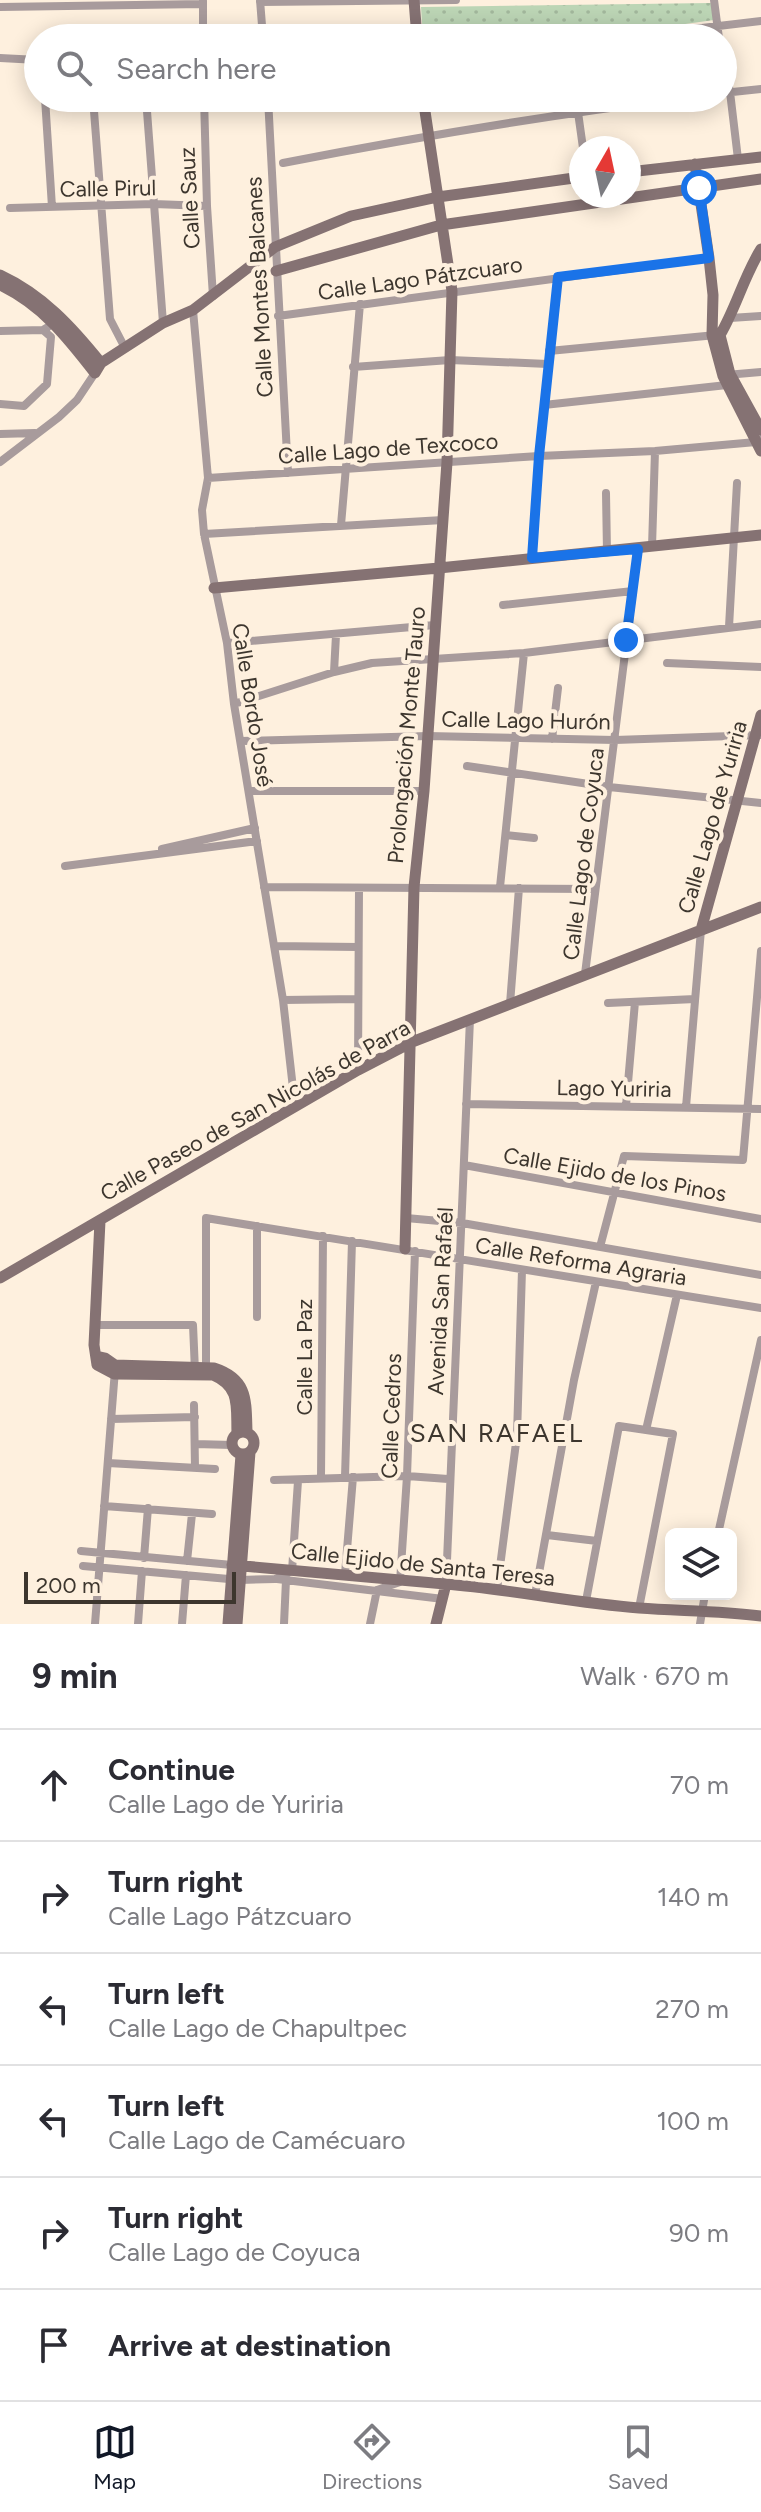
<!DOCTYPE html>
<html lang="en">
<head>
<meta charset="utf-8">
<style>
  :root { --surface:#fff; --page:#f2f2f3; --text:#2b2b33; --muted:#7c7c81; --line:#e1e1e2; --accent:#111827 }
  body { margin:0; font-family:Figtree,sans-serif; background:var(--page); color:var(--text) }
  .controls { position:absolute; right:24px; bottom:24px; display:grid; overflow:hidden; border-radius:12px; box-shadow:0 4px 20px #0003 }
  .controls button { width:72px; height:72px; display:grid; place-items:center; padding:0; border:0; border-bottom:2px solid var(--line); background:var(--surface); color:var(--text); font:40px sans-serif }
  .compass { position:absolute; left:569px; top:136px; width:72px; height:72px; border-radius:50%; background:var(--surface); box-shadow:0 4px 20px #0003; rotate:9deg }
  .scale { position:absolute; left:24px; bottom:20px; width:212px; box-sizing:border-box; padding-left:8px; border:4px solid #3d362e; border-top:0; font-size:22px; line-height:28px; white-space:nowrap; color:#3d362e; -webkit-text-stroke:6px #fef0de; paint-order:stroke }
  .stop { position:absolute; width:24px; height:24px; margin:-18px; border:6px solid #1a73e8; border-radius:50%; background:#fff }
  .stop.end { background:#1a73e8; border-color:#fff; box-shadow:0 2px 8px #0008 }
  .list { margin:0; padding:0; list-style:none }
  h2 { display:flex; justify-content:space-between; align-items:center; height:104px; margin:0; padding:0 32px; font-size:34px }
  h2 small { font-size:26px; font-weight:400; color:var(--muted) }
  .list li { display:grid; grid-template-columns:52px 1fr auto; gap:24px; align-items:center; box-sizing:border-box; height:112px; padding:0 32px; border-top:2px solid var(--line) }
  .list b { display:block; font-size:30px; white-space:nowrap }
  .list p { margin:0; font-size:26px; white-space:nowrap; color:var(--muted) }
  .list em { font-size:26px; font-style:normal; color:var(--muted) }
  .icon { flex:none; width:44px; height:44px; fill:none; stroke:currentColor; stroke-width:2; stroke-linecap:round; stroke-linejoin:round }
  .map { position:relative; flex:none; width:761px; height:1624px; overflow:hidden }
  .search { position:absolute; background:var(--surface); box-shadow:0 4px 20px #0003; left:24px; right:24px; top:24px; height:88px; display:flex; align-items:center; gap:20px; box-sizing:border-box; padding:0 28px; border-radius:44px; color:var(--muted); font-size:30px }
  .sheet { height:776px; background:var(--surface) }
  nav { display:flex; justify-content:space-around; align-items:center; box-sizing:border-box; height:112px; border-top:2px solid var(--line); background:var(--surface); font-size:22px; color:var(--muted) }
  nav a { display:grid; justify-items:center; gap:4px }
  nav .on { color:var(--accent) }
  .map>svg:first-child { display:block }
</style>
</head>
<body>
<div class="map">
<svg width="761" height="1624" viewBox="0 0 761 1624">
  <defs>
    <pattern id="park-dots" width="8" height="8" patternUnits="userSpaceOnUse" patternTransform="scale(2)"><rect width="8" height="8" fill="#bcd5b5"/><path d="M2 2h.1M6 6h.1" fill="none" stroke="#a2b79c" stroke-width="1.8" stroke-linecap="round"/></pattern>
  </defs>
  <rect width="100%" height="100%" fill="#fef0de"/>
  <!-- park -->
  <path fill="url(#park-dots)" d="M711 3 714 20 584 38H423L421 7Z"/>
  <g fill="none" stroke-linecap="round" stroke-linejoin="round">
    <!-- street -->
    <path stroke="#a89b9c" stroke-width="8" d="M260 0 263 38
      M714 0 719 38
      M260 2 456 0
      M0 7 203 4
      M203 38V1
      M617 38 761 21
      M0 58 38 60
      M723 58 730 92 738 159
      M723 93 761 89
      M45 98 52 207
      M93 98 110 319 125 348
      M146 98 163 323
      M204 98 207 206 213 296
      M268 98 288 473
      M576 98 583 148
      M283 163C416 137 550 115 685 98
      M10 208 154 204 207 206
      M193 310 208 478 202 510 204 534 227 643 234 704 283 1000 295 1106
      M278 316 709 258
      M730 318 761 316
      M0 331 43 330 48 327
      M549 351 716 335
      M353 367 450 360 548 364
      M726 375 761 372
      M0 404 24 406 47 384 51 337 43 330
      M544 405 727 385
      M0 434 35 433
      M0 462 59 417 77 400 95 373
      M208 478 539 456 655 451 756 442 761 439
      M606 493 607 552
      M341 525 360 304
      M204 534 443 520
      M652 547 655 451
      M532 558 539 456 558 277
      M503 605 633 591
      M729 627 737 483
      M227 643 435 625
      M667 663 761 667
      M334 672 336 635
      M234 704 334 672 372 663 524 653 761 624
      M552 739 558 688
      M242 741 428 736 615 740 761 735
      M467 766 609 787 761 803
      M249 791H424
      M506 835 534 838
      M162 849 255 828
      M65 866 257 841
      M264 887 595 889
      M500 887 524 653
      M274 946 358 947
      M585 974 638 549
      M283 1000 358 999
      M608 1003 695 999
      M510 1004 519 888
      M358 1070 359 888
      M466 1104 761 1109
      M626 1106 635 1002
      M686 1107 701 930
      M464 1165 761 1219
      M406 1218 462 1223 761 1275
      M257 1226V1317
      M600 1247 624 1156 743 1160 761 951
      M96 1325H193L195 1371
      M206 1368V1218L761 1308
      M194 1405 195 1468
      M111 1419 195 1417
      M646 1430 677 1295
      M195 1444 232 1445
      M108 1463 215 1469
      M345 1477 352 1241
      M321 1478 323 1236
      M274 1480 407 1476 448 1479
      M104 1506 212 1514
      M718 1534 761 1340
      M547 1535 597 1541
      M81 1551 232 1565
      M144 1558 148 1508
      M187 1561 192 1514
      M83 1566 240 1580 275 1579 292 1571 298 1481
      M345 1574 353 1477
      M277 1579 443 1599
      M446 1584 470 1019
      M497 1590 517 1435 522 1270
      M535 1595 574 1380 596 1282
      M586 1601 619 1426 673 1434 639 1608
      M95 1624 115 1370
      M138 1624 142 1571
      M182 1624 186 1575
      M284 1624 286 1580
      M370 1624 377 1590 400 1582 407 1476 415 1251
      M700 1624 705 1594"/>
    <!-- secondary -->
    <path stroke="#857273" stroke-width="11" d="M414 0 417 38
      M695 164 709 258 713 295 712 335 723 376 761 451
      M629 172 761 157
      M761 249C744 276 736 308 720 335L730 374 761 430
      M276 271 441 225 761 179
      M0 275C43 295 72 327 101 363
      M0 285C42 305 67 337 95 373L101 363 163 323 193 310 275 247 351 216 438 197 581 177
      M214 588 439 568 761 535
      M701 930 761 715
      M100 1221 94 1345 97 1365 114 1374 213 1375C241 1387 236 1407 237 1433
      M405 1249 414 887 424 791 447 462 452 291 423 98
      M0 1278 358 1070 412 1042 761 907
      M96 1356 105 1358 115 1365 214 1368C248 1379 246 1400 247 1432
      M232 1443a11 11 0 1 1 22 0a11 11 0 1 1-22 0Z
      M232 1565C303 1572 374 1578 445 1584 510 1589 574 1603 639 1608 680 1611 720 1611 761 1616
      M228 1624 241 1455
      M237 1624 250 1452
      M436 1624 446 1584"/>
  </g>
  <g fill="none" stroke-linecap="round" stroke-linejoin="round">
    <!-- route -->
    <path stroke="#1a73e8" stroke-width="10" d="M626 640 638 549 532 558 539 456 558 277 709 258 699 188"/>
  </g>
  <g text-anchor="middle" stroke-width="8" stroke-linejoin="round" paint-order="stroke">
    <!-- street labels -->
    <g font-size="22" fill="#3d362e" stroke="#fef0de">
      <text transform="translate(108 188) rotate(-1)" y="8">Calle Pirul</text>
      <text transform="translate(189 198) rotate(-93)" y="8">Calle Sauz</text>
      <text transform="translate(420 278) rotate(-8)" y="8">Calle Lago Pátzcuaro</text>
      <text transform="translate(259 287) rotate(-93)" y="8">Calle Montes Balcanes</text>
      <text transform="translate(388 448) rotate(-4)" y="8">Calle Lago de Texcoco</text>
      <text transform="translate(253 705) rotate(81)" y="8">Calle Bordo José</text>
      <text transform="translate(526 720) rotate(1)" y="8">Calle Lago Hurón</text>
      <text transform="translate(406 735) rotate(-85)" y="8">Prolongación Monte Tauro</text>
      <text transform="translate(712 817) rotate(-74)" y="8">Calle Lago de Yuriria</text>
      <text transform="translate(583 854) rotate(-83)" y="8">Calle Lago de Coyuca</text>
      <text transform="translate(614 1088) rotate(1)" y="8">Lago Yuriria</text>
      <text transform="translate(255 1110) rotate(-29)" y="8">Calle Paseo de San Nicolás de Parra</text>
      <text transform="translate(615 1174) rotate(10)" y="8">Calle Ejido de los Pinos</text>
      <text transform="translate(581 1261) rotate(9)" y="8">Calle Reforma Agraria</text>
      <text transform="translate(440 1301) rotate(-87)" y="8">Avenida San Rafaél</text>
      <text transform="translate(304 1357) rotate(-90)" y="8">Calle La Paz</text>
      <text transform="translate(391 1416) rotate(-88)" y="8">Calle Cedros</text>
      <text transform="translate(423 1564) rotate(6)" y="8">Calle Ejido de Santa Teresa</text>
    </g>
    <!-- quarter labels -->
    <g font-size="26" letter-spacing="2" fill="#3d362e" stroke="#fef0de">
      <text x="497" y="1442">SAN RAFAEL</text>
    </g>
  </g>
</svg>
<div class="controls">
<button><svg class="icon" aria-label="layers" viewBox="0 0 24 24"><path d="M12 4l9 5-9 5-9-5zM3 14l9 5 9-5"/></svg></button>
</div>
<svg class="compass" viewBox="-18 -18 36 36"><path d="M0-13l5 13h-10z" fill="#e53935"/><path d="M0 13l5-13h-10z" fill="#7c7c81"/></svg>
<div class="scale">200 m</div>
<div class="stop" style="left:699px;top:188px"></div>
<div class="stop end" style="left:626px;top:640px"></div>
<div class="search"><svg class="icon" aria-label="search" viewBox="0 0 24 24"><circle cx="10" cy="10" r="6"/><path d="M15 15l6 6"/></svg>Search here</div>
</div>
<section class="sheet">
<h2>9 min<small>Walk · 670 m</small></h2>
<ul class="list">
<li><svg class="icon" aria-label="ahead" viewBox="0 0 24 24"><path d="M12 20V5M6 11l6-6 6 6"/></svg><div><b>Continue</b><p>Calle Lago de Yuriria</p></div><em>70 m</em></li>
<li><svg class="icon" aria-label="right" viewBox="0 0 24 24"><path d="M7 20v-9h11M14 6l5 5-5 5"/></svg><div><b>Turn right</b><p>Calle Lago Pátzcuaro</p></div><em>140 m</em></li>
<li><svg class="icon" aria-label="left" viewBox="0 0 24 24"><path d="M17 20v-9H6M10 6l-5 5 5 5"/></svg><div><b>Turn left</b><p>Calle Lago de Chapultpec</p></div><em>270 m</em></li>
<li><svg class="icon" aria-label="left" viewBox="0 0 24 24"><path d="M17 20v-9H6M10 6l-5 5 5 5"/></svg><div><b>Turn left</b><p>Calle Lago de Camécuaro</p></div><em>100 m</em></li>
<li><svg class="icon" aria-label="right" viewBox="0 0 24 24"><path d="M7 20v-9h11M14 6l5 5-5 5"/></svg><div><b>Turn right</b><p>Calle Lago de Coyuca</p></div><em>90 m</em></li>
<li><svg class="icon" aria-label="arrive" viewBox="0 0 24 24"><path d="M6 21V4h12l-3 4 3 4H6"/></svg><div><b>Arrive at destination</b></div></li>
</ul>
</section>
<nav>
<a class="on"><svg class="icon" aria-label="map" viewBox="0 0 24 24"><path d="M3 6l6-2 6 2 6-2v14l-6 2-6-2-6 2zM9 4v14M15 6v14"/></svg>Map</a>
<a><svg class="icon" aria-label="directions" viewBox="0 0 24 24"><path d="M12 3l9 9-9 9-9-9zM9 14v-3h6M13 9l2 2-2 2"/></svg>Directions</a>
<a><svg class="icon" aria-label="saved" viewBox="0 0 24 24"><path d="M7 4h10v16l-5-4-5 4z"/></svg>Saved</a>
</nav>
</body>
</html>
